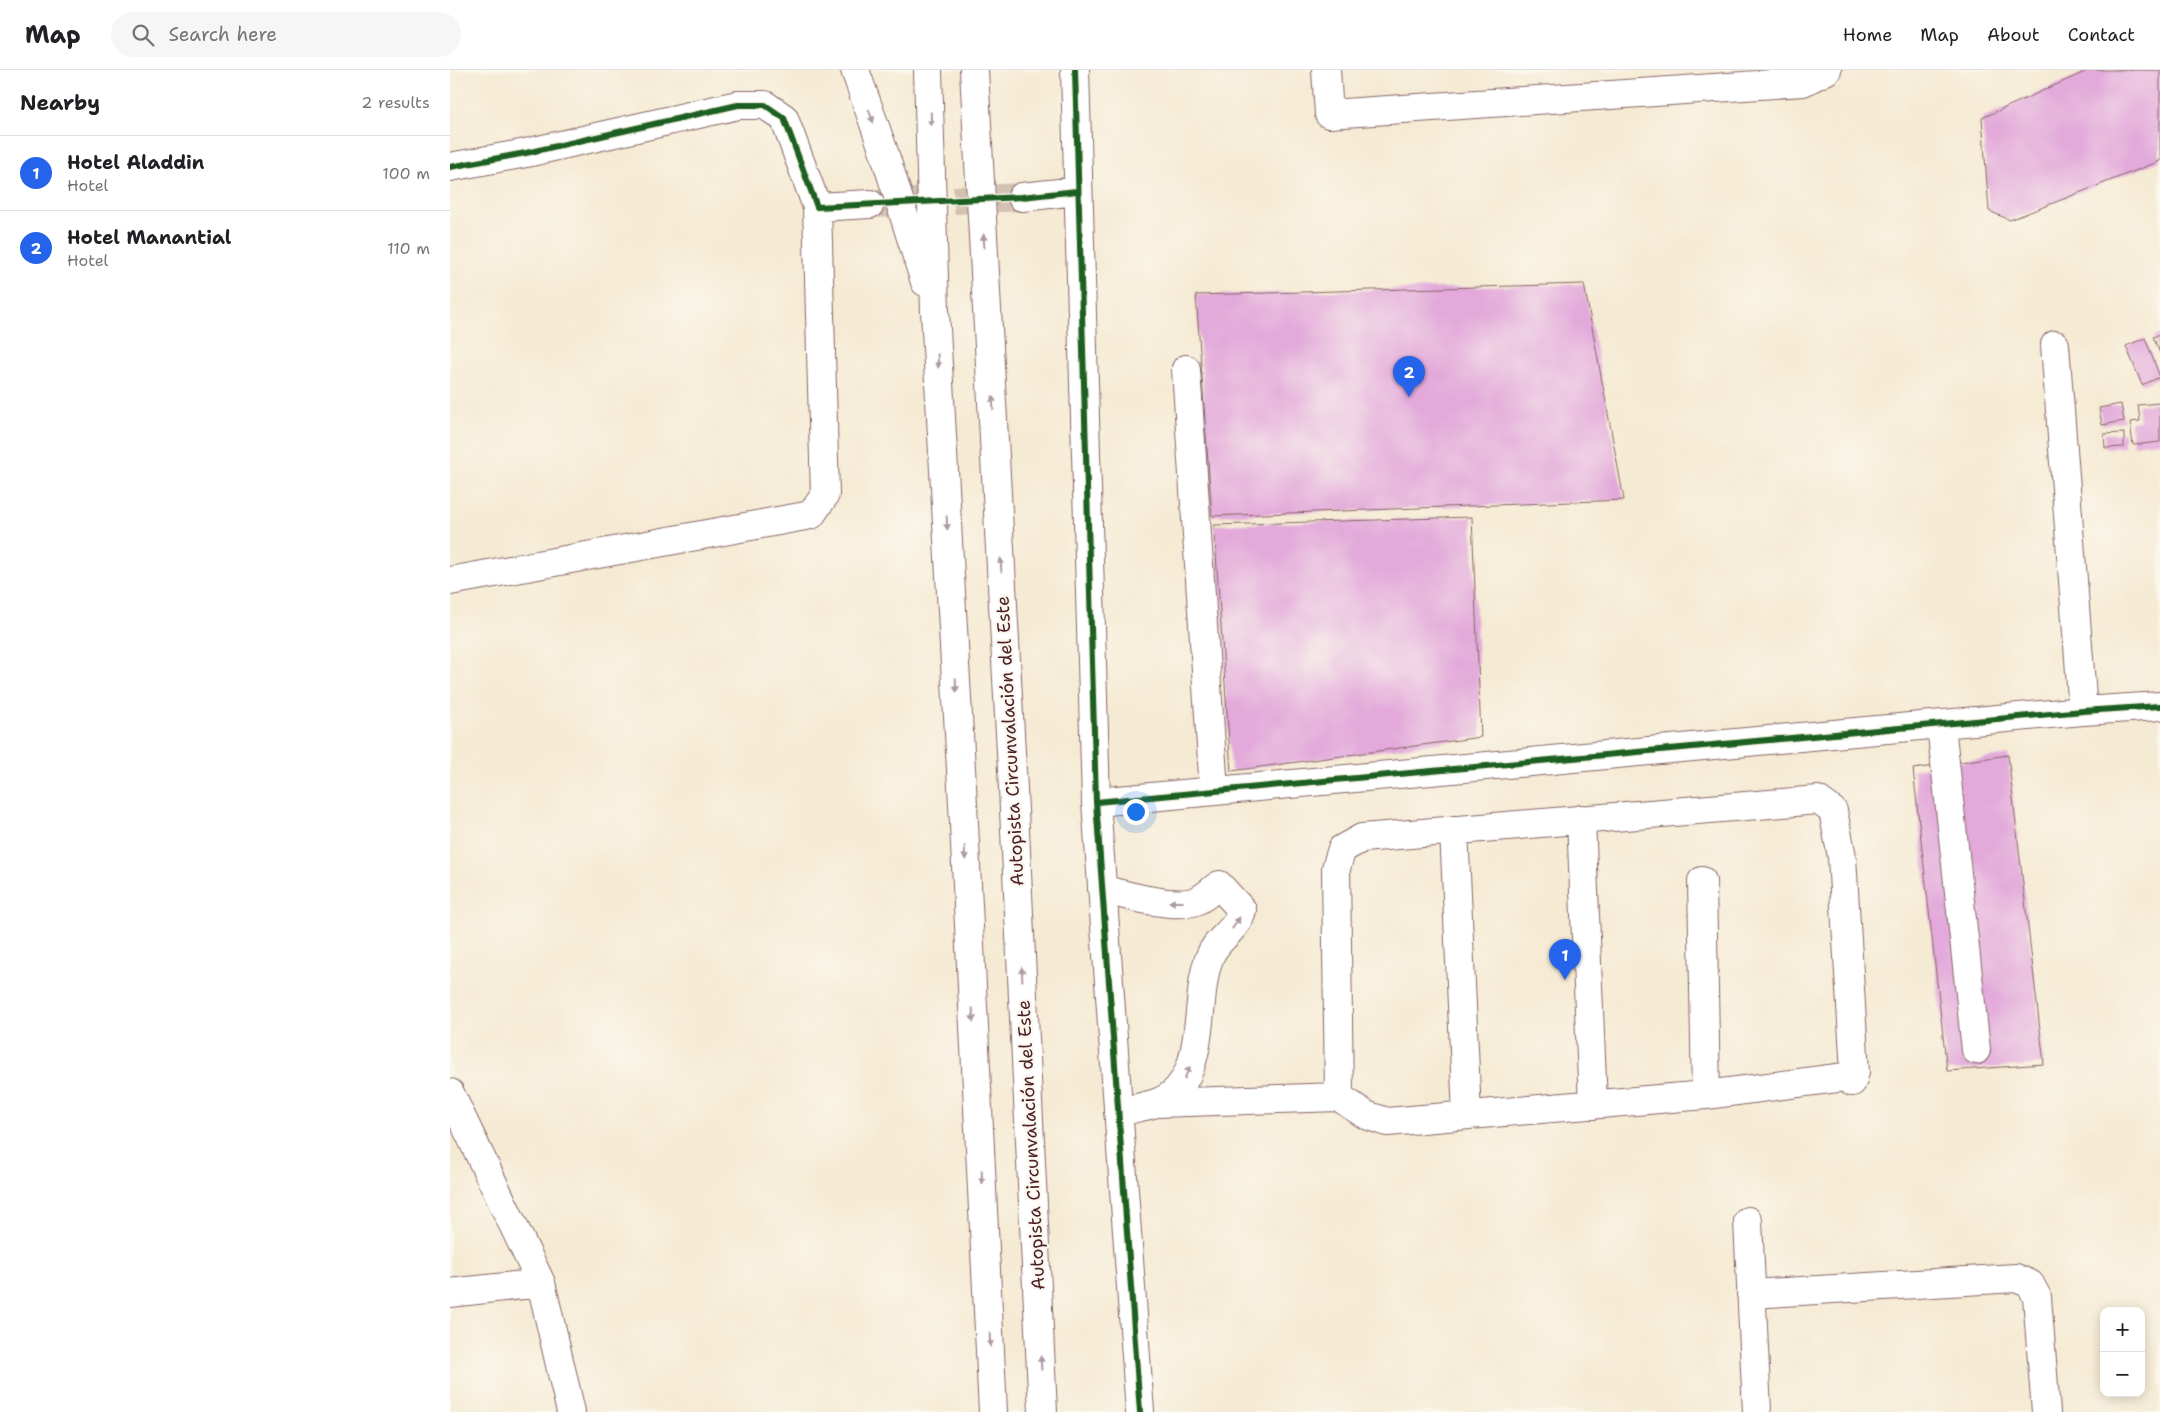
<!DOCTYPE html>
<html lang="en">
<head>
<meta charset="utf-8">
<style>
  :root { --surface:#fff; --page:#f6f6f6; --text:#202124; --muted:#757577; --line:#e0e0e0; --accent:#2563eb }
  body { margin:0; font-family:"Shantell Sans",sans-serif; background:var(--page); color:var(--text) }
  .controls { position:absolute; right:15px; bottom:15px; display:grid; overflow:hidden; border-radius:10px; box-shadow:0 2px 12px #0003 }
  .controls button { width:45px; height:45px; display:grid; place-items:center; padding:0; border:0; border-bottom:1px solid var(--line); background:var(--surface); color:var(--text); font:25px sans-serif }
  .you { position:absolute; left:685px; top:741px; width:18px; height:18px; margin:-12px; border:4px solid #fff; border-radius:50%; background:#1a73e8; box-shadow:0 0 0 8px #1a73e833 }
  .badge { display:grid; place-items:center; width:32px; height:32px; border-radius:50%; background:var(--accent); color:#fff; font-size:16px; font-weight:700 }
  .pin { position:absolute; translate:-50% -41px; filter:drop-shadow(0 1px 2px #0008) }
  .pin::after { content:''; position:absolute; top:26px; width:18px; height:15px; background:inherit; clip-path:polygon(0 0,100% 0,50% 100%) }
  .list { margin:0; padding:0; list-style:none }
  h2 { display:flex; justify-content:space-between; align-items:center; height:65px; margin:0; padding:0 20px; font-size:21px }
  h2 small { font-size:16px; font-weight:400; color:var(--muted) }
  .list li { display:grid; grid-template-columns:32px 1fr auto; gap:15px; align-items:center; box-sizing:border-box; height:75px; padding:0 20px; border-top:1px solid var(--line) }
  .list b { display:block; font-size:19px; white-space:nowrap }
  .list p { margin:0; font-size:16px; white-space:nowrap; color:var(--muted) }
  .list em { font-size:16px; font-style:normal; color:var(--muted) }
  .icon { flex:none; width:28px; height:28px; fill:none; stroke:currentColor; stroke-width:2; stroke-linecap:round; stroke-linejoin:round }
  .map { position:relative; flex:none; width:1710px; height:1342px; overflow:hidden }
  header { display:flex; align-items:center; gap:30px; box-sizing:border-box; height:70px; padding:0 25px; background:var(--surface); border-bottom:1px solid var(--line) }
  header strong { font-size:24px }
  nav { display:flex; gap:28px; margin-inline-start:auto; font-size:18px }
  .search { width:350px; height:45px; background:var(--page); display:flex; align-items:center; gap:12px; box-sizing:border-box; padding:0 18px; border-radius:28px; color:var(--muted); font-size:19px }
  main { display:flex }
  aside { flex:1; background:var(--surface) }
  .map>svg:first-child { display:block }
</style>
</head>
<body>
<header>
<strong>Map</strong>
<div class="search"><svg class="icon" aria-label="search" viewBox="0 0 24 24"><circle cx="10" cy="10" r="6"/><path d="M15 15l6 6"/></svg>Search here</div>
<nav><a>Home</a><a>Map</a><a>About</a><a>Contact</a></nav>
</header>
<main>
<aside>
<h2>Nearby<small>2 results</small></h2>
<ul class="list">
<li><span class="badge">1</span><div><b>Hotel Aladdin</b><p>Hotel</p></div><em>100 m</em></li>
<li><span class="badge">2</span><div><b>Hotel Manantial</b><p>Hotel</p></div><em>110 m</em></li>
</ul>
</aside>
<div class="map">
<svg width="1710" height="1342" viewBox="0 0 1710 1342">
  <rect width="100%" height="100%" fill="#fbf7ec"/>
  <filter id="ink" filterUnits="userSpaceOnUse"><feTurbulence type="fractalNoise" baseFrequency=".02" numOctaves="2"/><feDisplacementMap in="SourceGraphic" scale="10" xChannelSelector="R" yChannelSelector="G"/><feConvolveMatrix kernelMatrix="1 2 1 2 8 2 1 2 1" color-interpolation-filters="sRGB"/></filter>
  <filter id="wash" filterUnits="userSpaceOnUse"><feTurbulence type="fractalNoise" baseFrequency=".0096" numOctaves="4" result="noise"/><feDisplacementMap in="SourceGraphic" scale="20" xChannelSelector="R" yChannelSelector="G"/><feGaussianBlur stdDeviation="1.12" result="paint"/><feColorMatrix in="noise" values="0 0 0 0 0 0 0 0 0 0 0 0 0 0 0 0 0 1.4 0 .05"/><feComposite in="paint" operator="in"/></filter>
  <g filter="url(#wash)">
    <rect width="100%" height="100%" fill="#f5ead3"/>
    <g id="blocks">
      <!-- building -->
      <path fill="#e2a9da" d="M1639 0H1710V91L1560 150 1539 141 1532 48Z
        M1134 214 1174 430 762 446 746 225Z
        M1710 264V283L1703 267Z
        M1695 268 1710 307 1692 315 1676 276Z
        M1710 333V372L1683 375 1680 352 1690 351 1688 335Z
        M1671 334 1674 351 1652 355 1649 338Z
        M1674 363V377L1655 378 1654 364Z
        M1022 447 1031 667 781 701 764 455Z
        M1558 685 1594 994 1497 1001 1463 699Z"/>
    </g>
  </g>
  <g filter="url(#ink)">
    <use href="#blocks" fill-opacity="0" stroke="#866666" stroke-width="1"/>
    <g fill="none" stroke-linecap="round" stroke-linejoin="round">
      <!-- minor-tunnel -->
      <path stroke="#d3c1b1" stroke-width="28" stroke-dasharray="28 14" stroke-linecap="butt" d="M420 134 572 127"/>
      <defs>
        <path id="minor" d="M625 0 646 732 690 1342
          M876 0 879 44 1353 12 1377 0
          M0 97 76 83 288 35H315L334 48 367 137 420 134
          M572 127 627 121
          M1605 275 1633 641
          M736 299 764 721
          M0 511 361 445 375 425 367 137
          M1491 655 1526 980
          M646 732 1633 641 1710 636
          M1131 749 1143 1035
          M1004 760 1017 1045
          M1252 811 1256 1025
          M652 819C674 825 724 839 746 831 754 828 762 820 769 815L792 840C787 861 767 868 760 886 742 929 761 1015 706 1033 694 1037 680 1039 668 1042
          M0 1023 91 1213 121 1342
          M707 1033 889 1027 916 1045 937 1052 1256 1025 1395 1007 1402 1012 1405 1002 1392 787 1383 741 1368 730 912 768 892 779 886 798 889 1027
          M1298 1151 1307 1342
          M0 1223 91 1213
          M1301 1224 1566 1208 1580 1214 1587 1227 1596 1342"/>
        <path id="highway" d="M405 0 434 82 475 212
          M478 0 485 242 513 734 543 1342
          M524 0 563 719 593 1342"/>
      </defs>
      <!-- minor casing -->
      <use href="#minor" stroke="#866666" stroke-width="30"/>
      <!-- highway casing -->
      <use href="#highway" stroke="#866666" stroke-width="30"/>
      <!-- minor -->
      <use href="#minor" stroke="#fff" stroke-width="28"/>
      <!-- highway -->
      <use href="#highway" stroke="#fff" stroke-width="28"/>
      <defs>
        <path id="cycleway" d="M625 0 646 732 690 1342
          M0 97 76 83 288 35H315L334 48 367 137 572 127 627 121
          M646 732 1633 641 1710 636"/>
      </defs>
      <!-- cycleway casing -->
      <use href="#cycleway" stroke="#fbf7ec" stroke-width="9"/>
      <!-- cycleway -->
      <use href="#cycleway" stroke="#1b5e20" stroke-width="6"/>
    </g>
    <!-- one-way arrows -->
    <defs><path id="oneway-solid" d="M-6-.8H1V-3.2L6.5 0L1 3.2V.8H-6Z" transform="scale(1.25)"/></defs>
    <g fill="#ae9aa0">
      <use href="#oneway-solid" transform="translate(421 46) rotate(70)"/>
      <use href="#oneway-solid" transform="translate(481 49) rotate(88)"/>
      <use href="#oneway-solid" transform="translate(534 171) rotate(-93)"/>
      <use href="#oneway-solid" transform="translate(488 291) rotate(87)"/>
      <use href="#oneway-solid" transform="translate(543 333) rotate(-93)"/>
      <use href="#oneway-solid" transform="translate(497 453) rotate(87)"/>
      <use href="#oneway-solid" transform="translate(551 495) rotate(-93)"/>
      <use href="#oneway-solid" transform="translate(506 615) rotate(87)"/>
      <use href="#oneway-solid" transform="translate(515 783) rotate(87)"/>
      <use href="#oneway-solid" transform="translate(726 832) rotate(-180)"/>
      <use href="#oneway-solid" transform="translate(786 853) rotate(-57)"/>
      <use href="#oneway-solid" transform="translate(572 904) rotate(-93)"/>
      <use href="#oneway-solid" transform="translate(523 945) rotate(87)"/>
      <use href="#oneway-solid" transform="translate(737 1003) rotate(-66)"/>
      <use href="#oneway-solid" transform="translate(532 1107) rotate(87)"/>
      <use href="#oneway-solid" transform="translate(540 1270) rotate(87)"/>
      <use href="#oneway-solid" transform="translate(591 1293) rotate(-93)"/>
    </g>
  </g>
  <g text-anchor="middle" stroke-width="4.5" stroke-linejoin="round" paint-order="stroke">
    <!-- street labels -->
    <g font-size="18" fill="#4a1f2b" stroke="#fbf7ec">
      <text transform="translate(560 671) rotate(-93)" y="6">Autopista Circunvalación del Este</text>
      <text transform="translate(581 1075) rotate(-93)" y="6">Autopista Circunvalación del Este</text>
    </g>
  </g>
</svg>
<div class="controls">
<button>+</button>
<button>−</button>
</div>
<div class="you"></div>
<div class="pin badge" style="left:1115px;top:910px">1</div>
<div class="pin badge" style="left:959px;top:327px">2</div>
</div>
</main>
</body>
</html>
